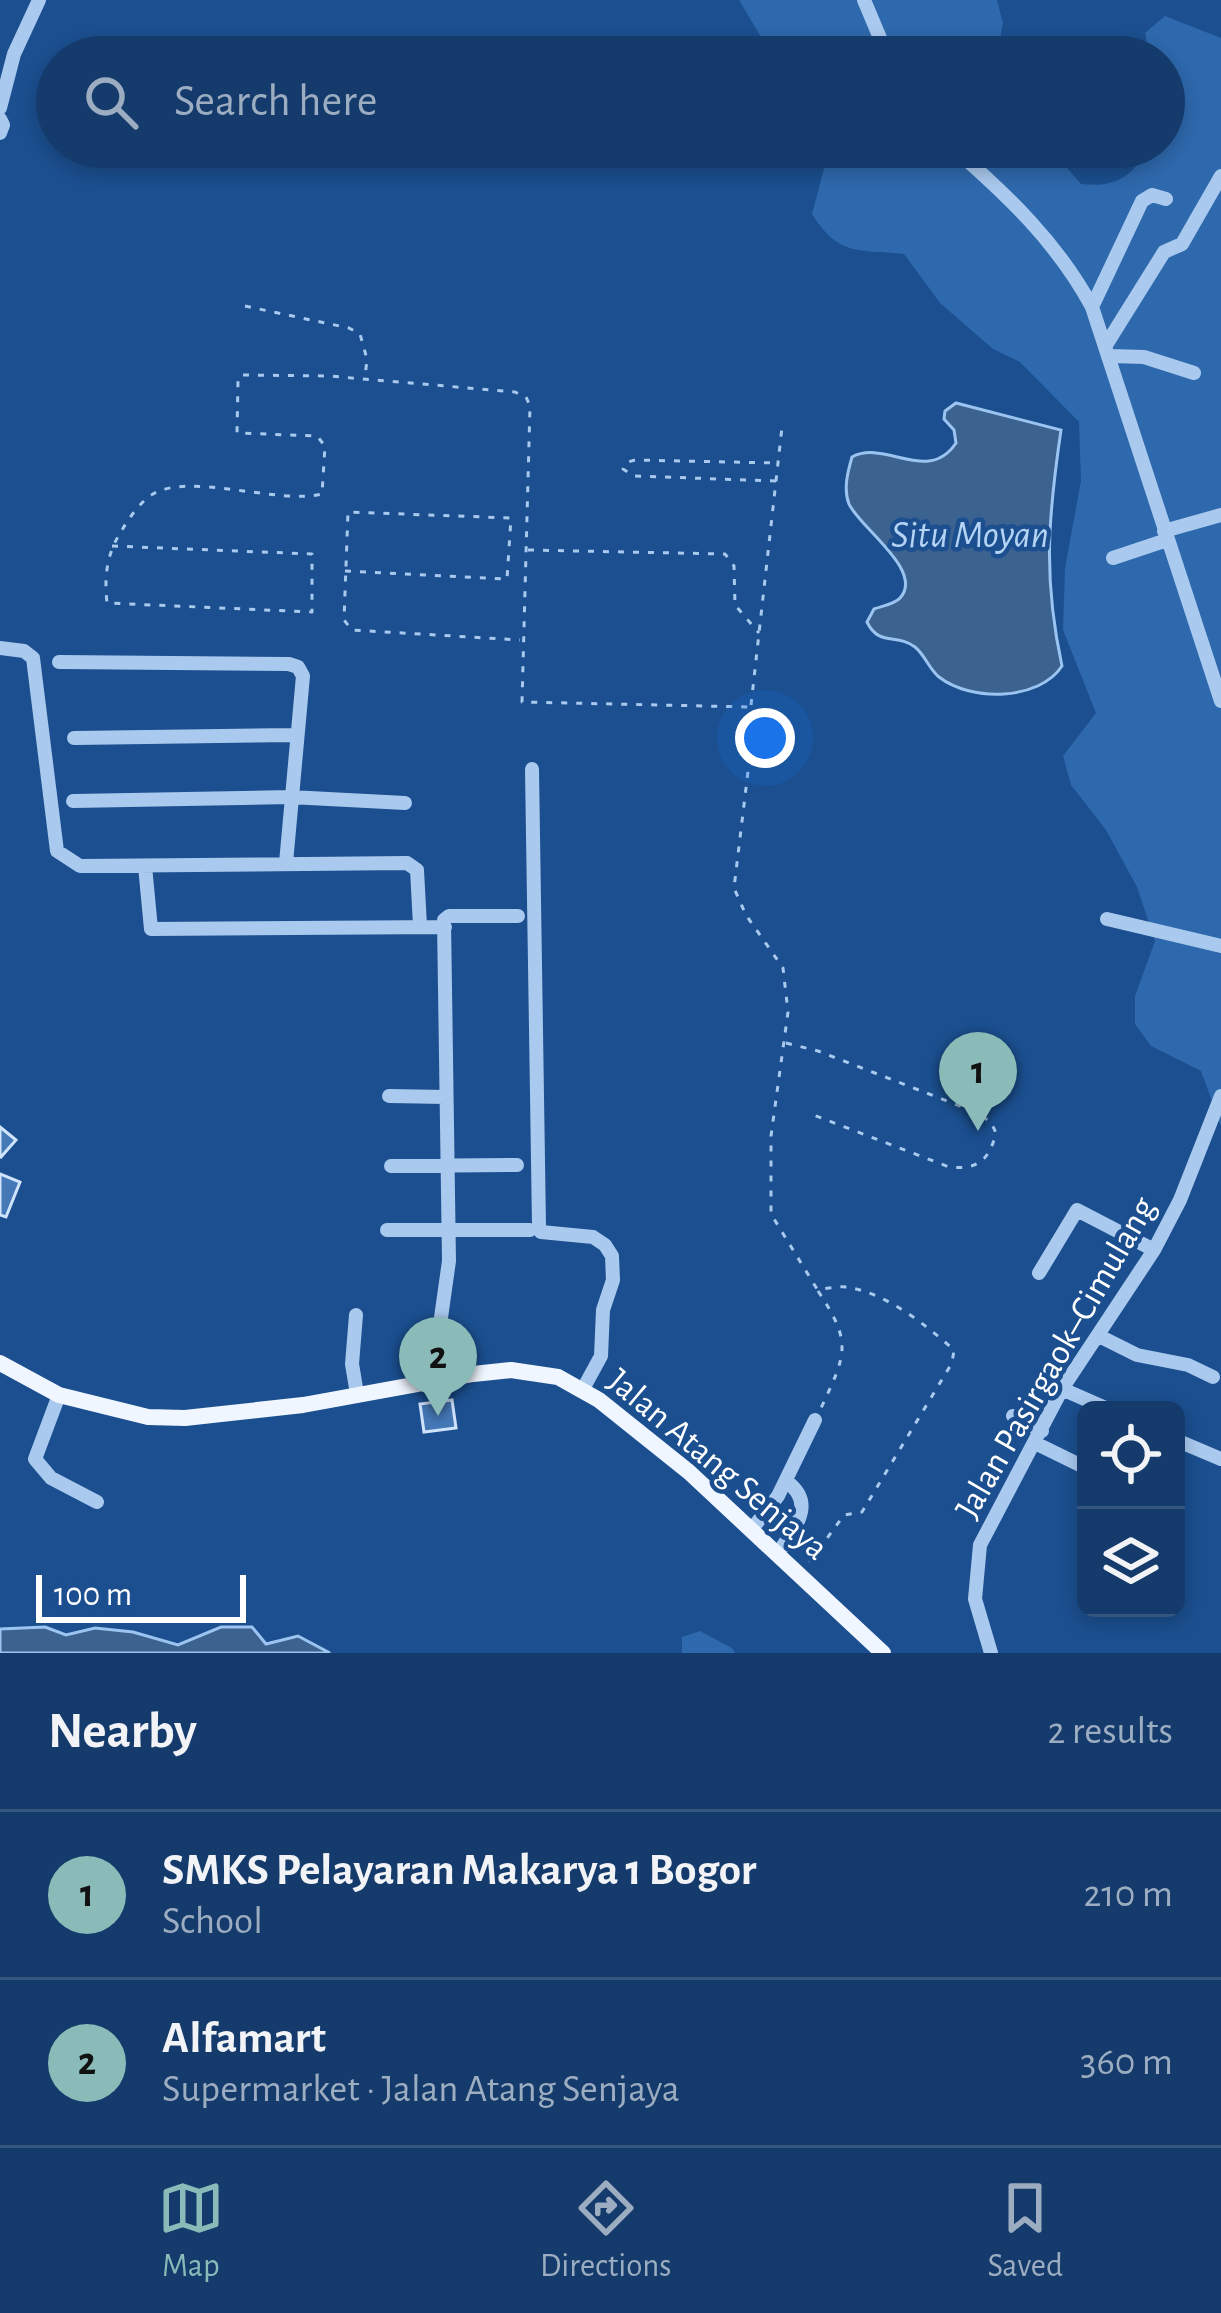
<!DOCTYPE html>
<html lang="en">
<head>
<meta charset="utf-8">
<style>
  :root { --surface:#143b6b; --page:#214673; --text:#f1f3f6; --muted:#9dadc1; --line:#33557e; --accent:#8bbbb9 }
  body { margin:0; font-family:"Alegreya Sans",sans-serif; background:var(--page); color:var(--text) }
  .controls { position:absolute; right:36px; bottom:36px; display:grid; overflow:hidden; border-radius:18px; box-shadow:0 6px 18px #0003 }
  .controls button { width:108px; height:108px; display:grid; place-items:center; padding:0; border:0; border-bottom:3px solid var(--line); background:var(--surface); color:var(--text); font:60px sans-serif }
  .scale { position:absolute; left:36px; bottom:30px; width:210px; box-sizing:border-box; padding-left:12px; border:6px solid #fff; border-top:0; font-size:33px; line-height:42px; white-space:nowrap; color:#fff; -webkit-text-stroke:9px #1b4f8f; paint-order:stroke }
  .you { position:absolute; left:765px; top:738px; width:42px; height:42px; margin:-30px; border:9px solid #fff; border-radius:50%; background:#1a73e8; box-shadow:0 0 0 18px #1a73e833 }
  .badge { display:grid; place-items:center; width:78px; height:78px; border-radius:50%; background:var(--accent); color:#111; font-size:39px; font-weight:700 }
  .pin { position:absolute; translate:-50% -99px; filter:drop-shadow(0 3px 6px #0008) }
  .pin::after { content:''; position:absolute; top:63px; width:42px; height:36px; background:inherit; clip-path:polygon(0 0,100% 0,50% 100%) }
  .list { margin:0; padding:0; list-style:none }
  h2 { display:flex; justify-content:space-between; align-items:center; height:156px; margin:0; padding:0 48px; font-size:51px }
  h2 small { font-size:39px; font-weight:400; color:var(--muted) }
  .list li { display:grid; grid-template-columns:78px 1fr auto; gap:36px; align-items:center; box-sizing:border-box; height:168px; padding:0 48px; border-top:3px solid var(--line) }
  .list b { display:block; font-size:45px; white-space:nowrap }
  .list p { margin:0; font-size:39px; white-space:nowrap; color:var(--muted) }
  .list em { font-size:39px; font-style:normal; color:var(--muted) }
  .icon { flex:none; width:66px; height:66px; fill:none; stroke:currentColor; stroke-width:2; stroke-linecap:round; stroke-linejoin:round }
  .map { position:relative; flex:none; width:1221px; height:1653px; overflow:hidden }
  .search { position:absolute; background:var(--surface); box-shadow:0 6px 18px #0003; left:36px; right:36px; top:36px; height:132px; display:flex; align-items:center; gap:30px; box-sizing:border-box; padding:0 42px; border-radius:66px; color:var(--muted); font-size:45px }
  .sheet { height:492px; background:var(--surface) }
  nav { display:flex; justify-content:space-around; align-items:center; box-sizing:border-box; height:168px; border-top:3px solid var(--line); background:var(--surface); font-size:33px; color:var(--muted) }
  nav a { display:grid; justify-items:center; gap:6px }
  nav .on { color:var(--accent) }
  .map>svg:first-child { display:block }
</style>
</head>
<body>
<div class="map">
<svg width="1221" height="1653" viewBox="0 0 1221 1653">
  <rect width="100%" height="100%" fill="#1b4f8f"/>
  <!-- green -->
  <path fill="#2e69ad" d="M739 0H997L1003 23 996 57H773Z
    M1165 16 1221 38V1126L1201 1071 1151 1046 1135 1024V996L1155 941 1137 887 1106 830 1071 785 1063 756 1096 713 1063 630 1065 568 1081 481 1079 422 1020 362 993 349 940 303 904 254C858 249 839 257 812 214L826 161 825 147H1049L1081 184C1116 188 1132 177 1149 147H1164V57H1150L1145 33Z
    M700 1631 732 1648 735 1653H682V1637Z"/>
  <!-- water -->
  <path fill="#3c6290" stroke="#9cc4f0" stroke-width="3" d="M956 403 1061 430C1048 518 1043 578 1062 666 1039 701 971 702 939 677 929 669 925 655 915 647 897 633 879 647 867 622L874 609C882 606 895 604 900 598 925 571 859 527 849 504 843 489 848 471 852 457 885 439 928 485 956 443L954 430 944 419 945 411Z
    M45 1627 66 1635 95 1628 133 1632 178 1645 221 1627H252L266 1644 298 1636 330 1653H0V1629Z"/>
  <!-- building -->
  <path fill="#4478b7" stroke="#cfe3fa" stroke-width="3" d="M0 1127 16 1140 1 1157 0 1156Z
    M0 1174 20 1182 6 1217 0 1215Z
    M452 1400 456 1428 424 1432 420 1404Z"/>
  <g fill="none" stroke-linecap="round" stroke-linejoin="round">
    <!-- path -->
    <path stroke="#a9c9ee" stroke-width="3" stroke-dasharray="6 9" stroke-linecap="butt" d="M245 306 349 328 360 334 367 359 365 378
      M776 481 634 476 623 469 628 462 635 460 778 463
      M112 546 312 554V612L107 603C104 575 107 553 122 530 129 518 141 501 153 494 190 472 279 505 322 494L325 446 317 436 237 433 238 381 241 375 329 376 515 392 526 397 530 406 522 702 751 707 752 738 734 888 746 915 783 968 788 1012 771 1136V1214L817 1289C826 1289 837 1286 846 1287 885 1292 926 1325 954 1350L952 1363 862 1512 844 1515 809 1563
      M528 550 725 554 734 566 735 605 759 633
      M345 571 507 579 511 518 348 512 344 620 352 630 520 640
      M751 705 782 427
      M786 1043 818 1051 973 1111 991 1122 996 1133C989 1161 977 1170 949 1167L811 1114
      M818 1291C852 1342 847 1353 821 1408"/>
    <!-- minor -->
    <path stroke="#a9c9ee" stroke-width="14" d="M864 0 888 57
      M0 108 14 54 39 0
      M0 119 3 125 0 133
      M952 147C1007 195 1057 242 1092 307L1221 701
      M1092 307 1142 201 1152 195 1166 199
      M1106 345 1164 252 1182 244 1221 176
      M1110 356 1144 357 1194 373
      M1164 531 1221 515
      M1113 558 1167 540
      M0 648 24 651 33 658 57 851 80 866 407 863 417 870 420 926
      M59 662 289 664 298 667 303 676 286 863
      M74 738 295 735
      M532 769 539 1226 541 1232 593 1237 605 1245 612 1256 613 1280 603 1310 601 1356 583 1389
      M73 801 290 797 405 803
      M145 866 151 929 445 927
      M1107 919 1221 946
      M389 1096 445 1097
      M391 1166 517 1165
      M387 1230H530
      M1039 1273 1077 1210 1154 1250
      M356 1315 352 1364 357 1394
      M1099 1336 1137 1355 1188 1365 1213 1377
      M438 1380 436 1353 449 1261 444 920 449 916H518
      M1062 1389 1110 1410
      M59 1395 35 1459 51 1478 97 1502
      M1013 1416 1042 1431
      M1176 1440 1221 1459
      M1035 1443 1086 1468
      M752 1529 778 1496 815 1420
      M778 1553C795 1528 817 1503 786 1481
      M991 1653 975 1599 980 1545 1062 1389 1154 1250 1180 1200 1221 1096"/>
    <!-- major -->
    <path stroke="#f0f6ff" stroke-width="16" d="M0 1363 59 1395 148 1417 185 1418 303 1405 473 1374 511 1370 558 1377 599 1400 689 1472 883 1653"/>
  </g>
  <g text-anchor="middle" stroke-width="9" stroke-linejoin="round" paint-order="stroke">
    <!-- street labels -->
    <g font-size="36" fill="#fff" stroke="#1b4f8f">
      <text transform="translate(1054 1357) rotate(-60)" y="13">Jalan Pasirgaok–Cimulang</text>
      <text transform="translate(719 1463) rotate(40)" y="13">Jalan Atang Senjaya</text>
    </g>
    <!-- water labels -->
    <g font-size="39" font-style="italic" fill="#b5d3f5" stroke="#1b4f8f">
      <text x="970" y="547">Situ Moyan</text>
    </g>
  </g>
</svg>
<div class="controls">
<button><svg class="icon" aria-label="locate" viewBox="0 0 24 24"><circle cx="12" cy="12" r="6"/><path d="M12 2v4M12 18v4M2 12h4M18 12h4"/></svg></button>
<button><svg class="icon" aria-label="layers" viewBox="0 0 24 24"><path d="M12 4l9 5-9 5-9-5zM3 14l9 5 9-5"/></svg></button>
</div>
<div class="scale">100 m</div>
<div class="you"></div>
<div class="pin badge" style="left:978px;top:1131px">1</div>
<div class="pin badge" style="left:438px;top:1416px">2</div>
<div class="search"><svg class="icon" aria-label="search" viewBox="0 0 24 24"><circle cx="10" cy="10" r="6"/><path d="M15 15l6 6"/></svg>Search here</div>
</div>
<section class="sheet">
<h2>Nearby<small>2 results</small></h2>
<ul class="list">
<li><span class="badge">1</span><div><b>SMKS Pelayaran Makarya 1 Bogor</b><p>School</p></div><em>210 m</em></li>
<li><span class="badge">2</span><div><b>Alfamart</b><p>Supermarket · Jalan Atang Senjaya</p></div><em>360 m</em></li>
</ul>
</section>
<nav>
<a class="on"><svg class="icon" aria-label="map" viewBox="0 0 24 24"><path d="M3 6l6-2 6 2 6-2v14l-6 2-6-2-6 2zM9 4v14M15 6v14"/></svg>Map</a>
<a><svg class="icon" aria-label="directions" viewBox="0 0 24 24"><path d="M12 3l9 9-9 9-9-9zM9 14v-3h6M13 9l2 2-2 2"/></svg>Directions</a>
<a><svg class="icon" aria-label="saved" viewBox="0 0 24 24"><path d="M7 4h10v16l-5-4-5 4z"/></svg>Saved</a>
</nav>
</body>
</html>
